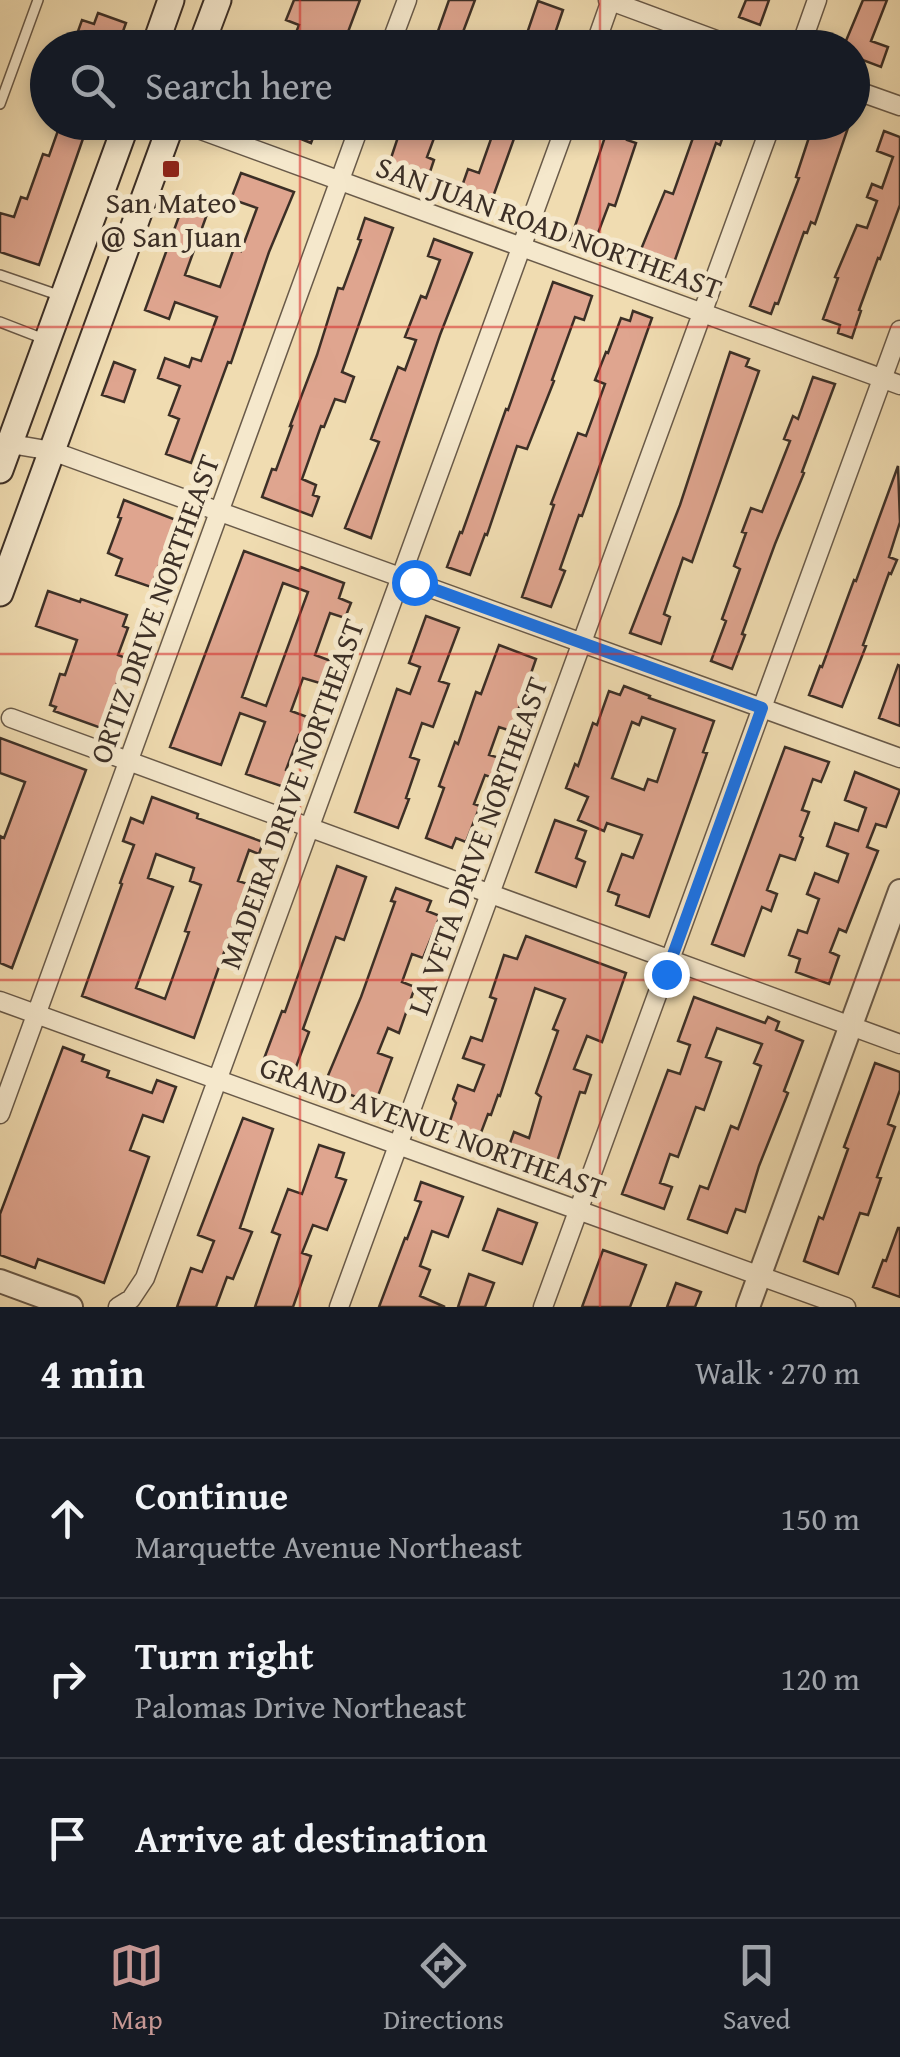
<!DOCTYPE html>
<html lang="en">
<head>
<meta charset="utf-8">
<style>
  :root { --surface:#171b24; --page:#20242c; --text:#f1f3f6; --muted:#9ea1a6; --line:#363941; --accent:#c59692 }
  body { margin:0; font-family:"Gentium Book Plus",serif; background:var(--page); color:var(--text) }
  .stop { position:absolute; width:30px; height:30px; margin:-22px; border:8px solid #1a73e8; border-radius:50%; background:#fff }
  .stop.end { background:#1a73e8; border-color:#fff; box-shadow:0 2px 10px #0008 }
  .list { margin:0; padding:0; list-style:none }
  h2 { display:flex; justify-content:space-between; align-items:center; height:130px; margin:0; padding:0 40px; font-size:42px }
  h2 small { font-size:32px; font-weight:400; color:var(--muted) }
  .list li { display:grid; grid-template-columns:65px 1fr auto; gap:30px; align-items:center; box-sizing:border-box; height:160px; padding:0 40px; border-top:2px solid var(--line) }
  .list b { display:block; font-size:38px; white-space:nowrap }
  .list p { margin:0; font-size:32px; white-space:nowrap; color:var(--muted) }
  .list em { font-size:32px; font-style:normal; color:var(--muted) }
  .icon { flex:none; width:55px; height:55px; fill:none; stroke:currentColor; stroke-width:2; stroke-linecap:round; stroke-linejoin:round }
  .map { position:relative; flex:none; width:900px; height:1307px; overflow:hidden }
  .search { position:absolute; background:var(--surface); box-shadow:0 5px 15px #0003; left:30px; right:30px; top:30px; height:110px; display:flex; align-items:center; gap:25px; box-sizing:border-box; padding:0 35px; border-radius:55px; color:var(--muted); font-size:38px }
  .sheet { height:610px; background:var(--surface) }
  nav { display:flex; justify-content:space-around; align-items:center; box-sizing:border-box; height:140px; border-top:2px solid var(--line); background:var(--surface); font-size:28px; color:var(--muted) }
  nav a { display:grid; justify-items:center; gap:5px }
  nav .on { color:var(--accent) }
  .map>svg:first-child { display:block }
</style>
</head>
<body>
<div class="map">
<svg width="900" height="1307" viewBox="0 0 900 1307">
  <rect width="100%" height="100%" fill="#f0dcb1"/>
  <filter id="stains"><feTurbulence type="fractalNoise" baseFrequency=".002" numOctaves="4"/><feColorMatrix values="0 0 0 0 .2 0 0 0 0 .09 0 0 0 0 .02 0 0 0 .5 -.17"/></filter>
  <radialGradient id="worn" r=".72"><stop offset=".6" stop-color="#630" stop-opacity="0"/><stop offset="1" stop-color="#630" stop-opacity=".3"/></radialGradient>
  <!-- building -->
  <path fill="#dfa58f" stroke="#3c2f26" stroke-width="2.5" fill-rule="evenodd" d="M294 0H360L342 48H290L299 25 286 20Z
    M449 0H475L457 48H432Z
    M746 0H769L760 25 739 17Z
    M863 0H887L871 41 888 47 881 67 852 56V48H843Z
    M538 1 563 10 550 48H522Z
    M98 13 126 23 117 48H72L82 20 94 24Z
    M61 122 86 130 39 265 0 252V213L14 217 21 197 27 199 43 154 49 156Z
    M259 122H319L311 143Z
    M403 122H440L427 157 434 160 427 181 388 167Z
    M497 122H520L489 208 466 200 469 192 461 189 468 169 479 173Z
    M610 122 630 129 627 140 636 143 615 206 609 204 592 249 570 241Z
    M692 122H728L720 145 716 143 669 277 635 264 665 191 673 194 694 135 689 133Z
    M814 122H850L815 224 811 222 807 233 804 232 778 304 775 303 771 314 750 306 799 178 796 177Z
    M884 131 900 137V205L880 259 878 258 859 310 861 311 852 338 838 333 840 325 823 319 838 278 835 277 857 225 867 228 877 201 867 197 872 184 882 188 893 157 877 151Z
    M241 173 294 192 269 252 231 363 228 362 191 463 166 454 179 419 169 415 180 386 158 378 165 358 189 367 192 358 201 361 217 317 175 302 169 319 145 310 186 197 210 206 185 275 220 287 234 248 241 251 257 208 231 199Z
    M365 218 393 228 342 372 354 377 345 402 335 399 324 427 321 426 302 479 316 485 313 495 319 497 312 516 262 497 272 469 276 470 292 426H290L317 355 338 288 343 289 361 240 358 239Z
    M434 239 472 253 440 335 371 538 345 528 379 442 371 439 381 412 398 367 405 370 416 340 405 337 421 296 426 298 440 260 428 256Z
    M553 282 592 296 584 320 575 317 552 380 554 381 527 449 517 446 487 535 485 534 470 575 447 567 460 532 462 533 506 409 508 410Z
    M633 311 652 318 582 516 579 515 560 569 565 571 551 607 522 597 554 505 551 504 578 433 586 436 605 384 595 380 606 352 608 353 621 318 630 321Z
    M730 352 749 359 746 366 759 371 692 562 683 558 666 608 664 614 670 617 661 644 630 633 680 505Z
    M114 362 135 370 124 402 102 395Z
    M813 377 835 384 802 472 804 473 775 544 742 634 745 635 732 669 711 661 726 621 722 619 740 569 734 566 746 533 742 532 751 508 762 512 790 441 784 439 793 416 798 419Z
    M898 466 900 522 889 557 897 560 891 574 889 573 863 645 866 646 842 707 809 695 820 666 822 667 854 580 856 581Z
    M124 500 176 520 151 587 116 575 122 559 108 553 121 518 118 517Z
    M244 551 299 571 301 567 344 583 339 598 351 603 345 618 330 613 315 655 331 661 323 684 303 678 291 711 310 718 303 736 299 735 286 770 290 772 284 787 246 774 265 722 240 713 221 765 170 747ZM283 583 308 592 266 706 242 697Z
    M48 591 80 602 81 599 127 615 123 626 128 628 118 655 126 658 101 728 54 711 56 707 50 705 60 674 65 675 77 640 36 626Z
    M426 616 459 628 439 681 449 684 433 727 422 723 410 757 419 760 406 798 409 799 398 828 355 812 397 689 410 694 420 667 409 663Z
    M499 645 536 659 511 731 499 727 489 755 500 758 493 778 485 775 474 804 480 806 466 842 456 838 452 848 426 838 444 788 439 786 455 742 458 744 476 692 481 694Z
    M898 665 900 666V726L879 718Z
    M624 686 650 696 649 698 714 721 703 752 707 753 649 917 616 905 619 895 608 891 622 854 633 858 642 835 607 823 604 831 578 820 588 797 566 788 575 764 578 766 593 723 597 725 609 691 620 695ZM642 717 675 729 657 782 648 779 644 790 612 778 632 722 639 725Z
    M0 738 86 770 12 968 0 963V836L4 838 25 782 0 773Z
    M785 747 829 762 821 782 813 779 802 810 809 812 800 836 803 838 795 860 780 855 767 890 777 894 771 911 762 907 744 956 712 944Z
    M855 772 900 790 886 827 876 824 867 847 878 851 846 932 839 929 830 952 839 956 829 984 796 972 800 959 789 955 798 930 807 933 819 899 807 894 815 873 838 882 848 854 827 846 835 823 858 831 866 808 845 800Z
    M152 797 198 814 197 818 263 842 259 854 249 850 238 881 248 884 194 1038 82 996 122 884 120 883 134 845 123 841 131 818 143 823ZM156 854 194 868 190 881 201 885 185 931 189 932 165 999 136 988 173 887 148 878Z
    M555 820 586 831 576 858 585 862 576 887 536 872Z
    M337 866 366 877 344 940 336 937 303 1029 309 1032 293 1075 262 1064 282 1011 285 1012Z
    M396 888 431 901 427 911 440 916 423 958 412 954 402 982 415 987 399 1033 388 1028 378 1053 392 1058 375 1104 324 1085 361 997 395 902 391 901Z
    M526 936 626 973 602 1042 587 1036 574 1069 591 1075 585 1093 580 1092 554 1171 506 1154 514 1132 529 1138 541 1097 536 1093 558 1031 553 1029 565 999 535 988 500 1096 498 1095 491 1115 488 1114 479 1138 448 1127 456 1103 453 1099 458 1085 474 1091 484 1065 463 1058 471 1037 482 1041 496 999 490 997 504 955 517 959Z
    M694 997 765 1023 768 1017 779 1022 776 1030 803 1041 784 1091 788 1093 759 1166 745 1212 736 1209 727 1233 688 1219 700 1186 708 1189 731 1126 738 1129 761 1066 754 1063 762 1044 717 1028 706 1057 721 1062 704 1110 696 1107 678 1157 670 1154 660 1183 672 1187 664 1209 622 1194 668 1070 680 1074 690 1045 678 1041Z
    M63 1047 84 1055 82 1061 109 1071 107 1077 152 1093 157 1080 176 1087 163 1122 143 1115 130 1150 149 1157 104 1283 38 1259 35 1268 0 1255V1214Z
    M875 1063 900 1072V1090L888 1124 895 1127 877 1177 881 1178 868 1215 860 1213 838 1274 804 1261 819 1217 823 1219 848 1149 844 1147Z
    M243 1118 273 1129 240 1228 252 1232 233 1279 227 1277 216 1307H177L191 1268 202 1272 214 1241 198 1235Z
    M319 1145 344 1153 336 1177 346 1180 338 1201 327 1230 313 1225 302 1253 311 1256 293 1307H255L280 1235 272 1232 288 1189 302 1194Z
    M421 1182 463 1197 448 1237 432 1231 420 1266 430 1270 420 1296 445 1307H379L405 1238 407 1239 421 1202 415 1200Z
    M498 1209 537 1223 522 1264 483 1250Z
    M898 1228H900V1297L873 1287 883 1260 886 1261Z
    M603 1250 646 1265 630 1307H582Z
    M469 1274 494 1283 485 1307H458Z
    M676 1283 701 1292 695 1307H667Z"/>
  <g fill="none" stroke-linecap="round" stroke-linejoin="round">
    <defs>
      <path id="service" d="M0 104 38 0
        M0 275 61 296
        M0 322 44 339"/>
      <path id="minor" d="M608 0 738 48
        M389 48 407 0
        M594 48 611 0
        M800 48 817 0
        M852 89 900 106
        M179 122 900 385
        M0 442 52 451 900 758
        M11 718 900 1044
        M0 1001 846 1307
        M0 1114 361 122
        M118 1307 131 1299 145 1278 567 122
        M339 1307 772 122
        M543 1307 900 330"/>
      <path id="tertiary" d="M0 1281 71 1307
        M748 1307 900 891"/>
      <path id="secondary" d="M154 48 171 0
        M200 48 218 0
        M0 470 127 122
        M0 593 172 122"/>
    </defs>
    <!-- service casing -->
    <use href="#service" stroke="#695a49" stroke-width="12"/>
    <!-- minor casing -->
    <use href="#minor" stroke="#695a49" stroke-width="21"/>
    <!-- tertiary casing -->
    <use href="#tertiary" stroke="#695a49" stroke-width="26"/>
    <!-- secondary casing -->
    <use href="#secondary" stroke="#3c2f26" stroke-width="29"/>
    <!-- service -->
    <use href="#service" stroke="#f5e8cc" stroke-width="9"/>
    <!-- minor -->
    <use href="#minor" stroke="#f5e8cc" stroke-width="18"/>
    <!-- tertiary -->
    <use href="#tertiary" stroke="#f5e8cc" stroke-width="22"/>
    <!-- secondary -->
    <use href="#secondary" stroke="#f5e8cc" stroke-width="25"/>
  </g>
  <g fill="none" stroke-linecap="round" stroke-linejoin="round">
    <!-- route -->
    <path stroke="#1a73e8" stroke-width="12" d="M414 582 762 708 666 974"/>
  </g>
  <!-- grid -->
  <path fill="none" stroke="#d62828" stroke-width="2.5" stroke-opacity="0.55" d="M300 0V48M600 0V48M300 122V1307M600 122V1307M0 327H900M0 654H900M0 980H900"/>
  <!-- markers -->
  <rect fill="#8f2418" stroke="#f5e8cc" stroke-width="4" x="161" y="159" width="20" height="20" rx="5"/>
  <g text-anchor="middle" stroke-width="10" stroke-linejoin="round" paint-order="stroke">
    <!-- poi labels -->
    <g font-size="30" fill="#3c2f26" stroke="#f5e8cc">
      <text x="171" y="213">San Mateo<tspan x="171" dy="34">@ San Juan</tspan></text>
    </g>
    <!-- street labels -->
    <g font-size="30" fill="#3c2f26" stroke="#f5e8cc">
      <text transform="translate(549 228) rotate(20)" y="10">SAN JUAN ROAD NORTHEAST</text>
      <text transform="translate(155 609) rotate(-70)" y="10">ORTIZ DRIVE NORTHEAST</text>
      <text transform="translate(292 794) rotate(-70)" y="10">MADEIRA DRIVE NORTHEAST</text>
      <text transform="translate(478 846) rotate(-70)" y="10">LA VETA DRIVE NORTHEAST</text>
      <text transform="translate(433 1128) rotate(20)" y="10">GRAND AVENUE NORTHEAST</text>
    </g>
  </g>
  <rect width="100%" height="100%" filter="url(#stains)"/>
  <rect width="100%" height="100%" fill="url(#worn)"/>
</svg>
<div class="stop" style="left:414px;top:582px"></div>
<div class="stop end" style="left:666px;top:974px"></div>
<div class="search"><svg class="icon" aria-label="search" viewBox="0 0 24 24"><circle cx="10" cy="10" r="6"/><path d="M15 15l6 6"/></svg>Search here</div>
</div>
<section class="sheet">
<h2>4 min<small>Walk · 270 m</small></h2>
<ul class="list">
<li><svg class="icon" aria-label="ahead" viewBox="0 0 24 24"><path d="M12 20V5M6 11l6-6 6 6"/></svg><div><b>Continue</b><p>Marquette Avenue Northeast</p></div><em>150 m</em></li>
<li><svg class="icon" aria-label="right" viewBox="0 0 24 24"><path d="M7 20v-9h11M14 6l5 5-5 5"/></svg><div><b>Turn right</b><p>Palomas Drive Northeast</p></div><em>120 m</em></li>
<li><svg class="icon" aria-label="arrive" viewBox="0 0 24 24"><path d="M6 21V4h12l-3 4 3 4H6"/></svg><div><b>Arrive at destination</b></div></li>
</ul>
</section>
<nav>
<a class="on"><svg class="icon" aria-label="map" viewBox="0 0 24 24"><path d="M3 6l6-2 6 2 6-2v14l-6 2-6-2-6 2zM9 4v14M15 6v14"/></svg>Map</a>
<a><svg class="icon" aria-label="directions" viewBox="0 0 24 24"><path d="M12 3l9 9-9 9-9-9zM9 14v-3h6M13 9l2 2-2 2"/></svg>Directions</a>
<a><svg class="icon" aria-label="saved" viewBox="0 0 24 24"><path d="M7 4h10v16l-5-4-5 4z"/></svg>Saved</a>
</nav>
</body>
</html>
